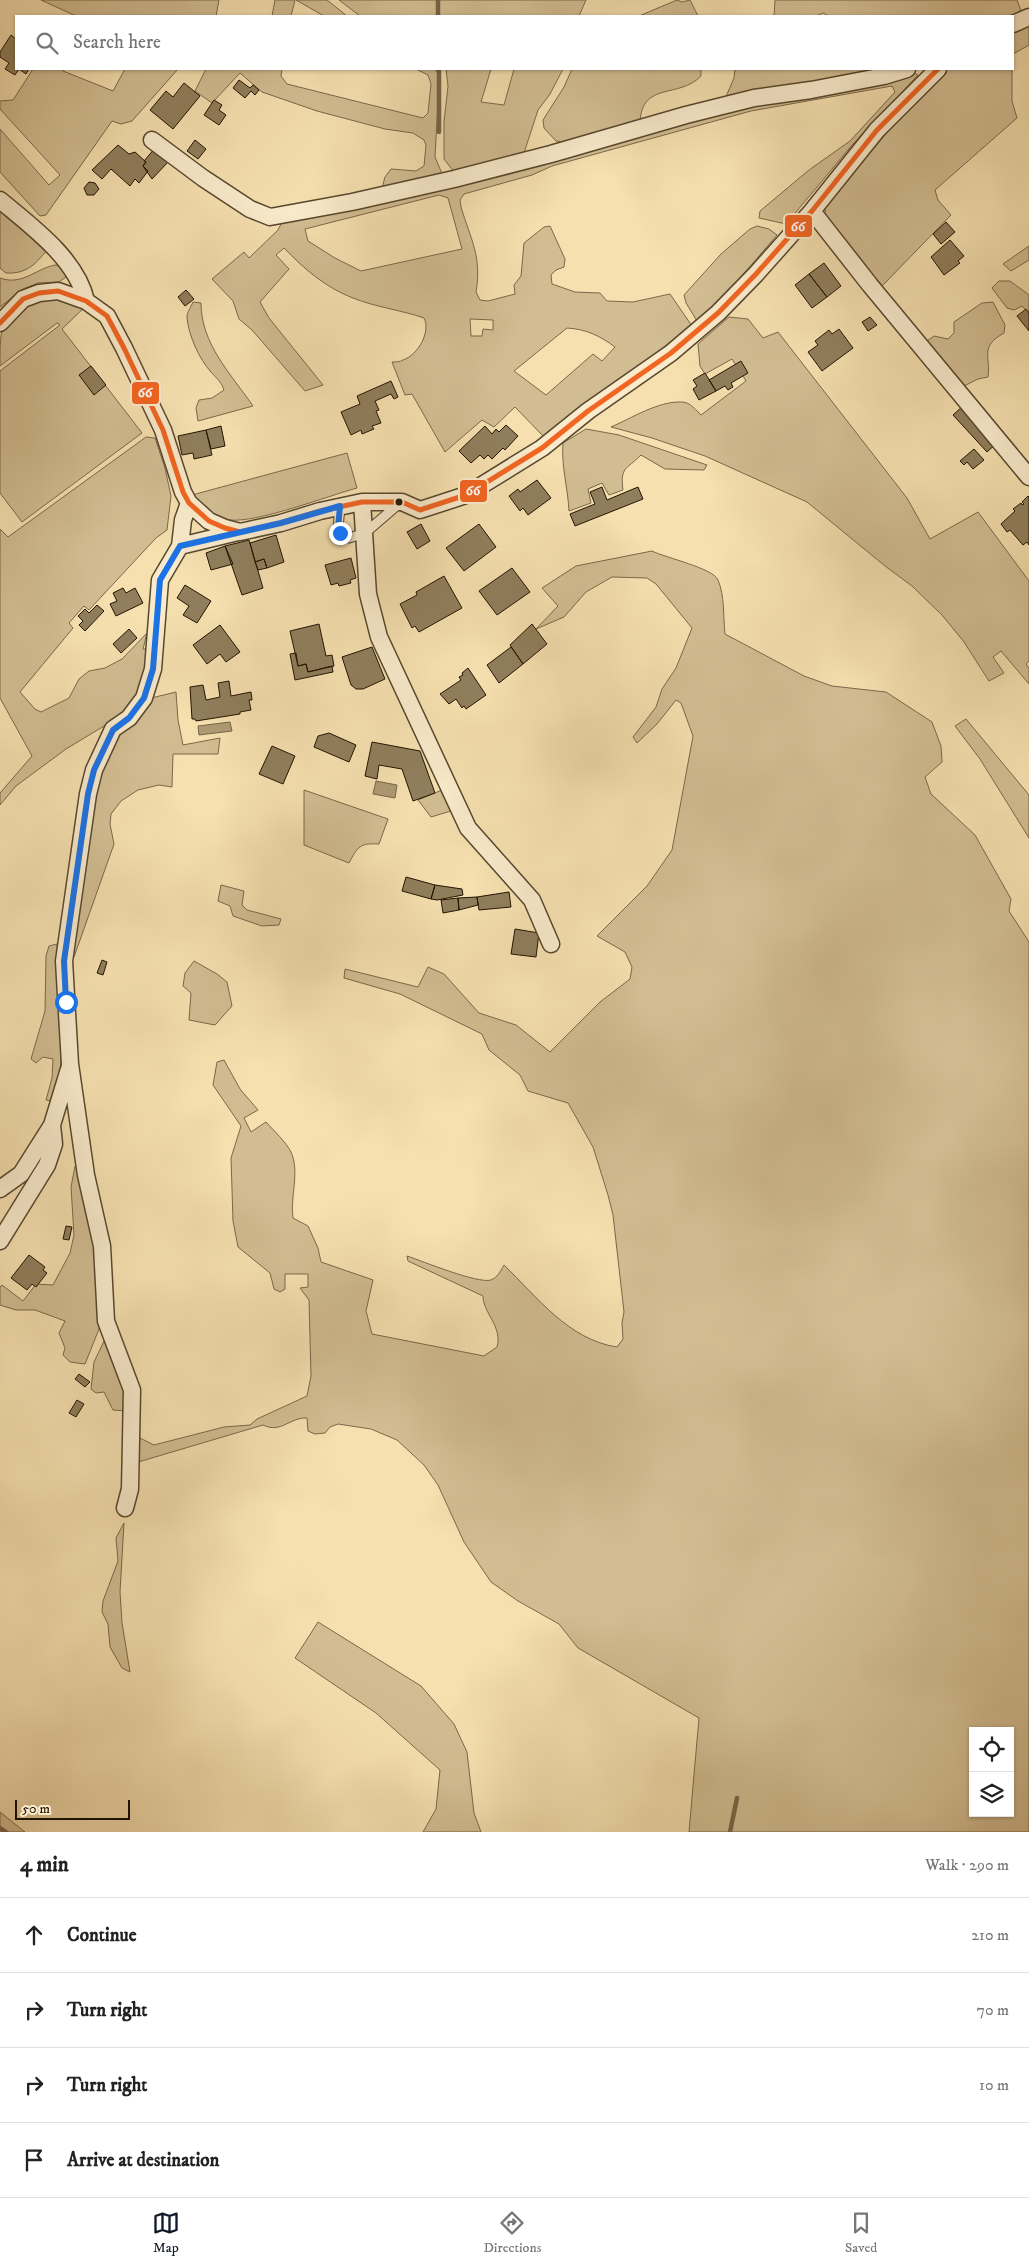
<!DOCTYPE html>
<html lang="en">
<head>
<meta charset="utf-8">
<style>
  :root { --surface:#fff; --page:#f6f6f6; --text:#222; --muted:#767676; --line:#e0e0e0; --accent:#111827 }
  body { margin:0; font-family:"IM FELL DW Pica",serif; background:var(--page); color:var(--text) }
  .controls { position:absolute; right:15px; bottom:15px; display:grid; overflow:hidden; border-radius:0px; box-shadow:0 1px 4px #0004 }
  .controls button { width:45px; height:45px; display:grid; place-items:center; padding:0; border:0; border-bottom:1px solid var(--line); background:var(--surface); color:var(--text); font:25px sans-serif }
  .scale { position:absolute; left:15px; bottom:12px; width:115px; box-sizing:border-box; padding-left:5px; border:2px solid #221401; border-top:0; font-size:14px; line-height:18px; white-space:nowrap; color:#221401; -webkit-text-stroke:4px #f9ebcc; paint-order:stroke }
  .stop { position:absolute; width:15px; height:15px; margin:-11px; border:4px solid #1a73e8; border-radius:50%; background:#fff }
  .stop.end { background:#1a73e8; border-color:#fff; box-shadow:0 1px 5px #0008 }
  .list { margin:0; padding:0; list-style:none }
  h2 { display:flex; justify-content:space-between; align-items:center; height:65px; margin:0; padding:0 20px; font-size:21px }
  h2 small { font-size:16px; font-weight:400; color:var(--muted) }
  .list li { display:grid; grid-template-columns:32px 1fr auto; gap:15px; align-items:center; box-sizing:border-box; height:75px; padding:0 20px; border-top:1px solid var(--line) }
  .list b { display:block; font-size:19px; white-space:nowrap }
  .list em { font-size:16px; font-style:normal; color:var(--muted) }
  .icon { flex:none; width:28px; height:28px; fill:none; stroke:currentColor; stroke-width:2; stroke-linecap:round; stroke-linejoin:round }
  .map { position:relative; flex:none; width:1029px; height:1832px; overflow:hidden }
  .search { position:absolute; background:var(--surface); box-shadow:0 1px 4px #0004; left:15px; right:15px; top:15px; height:55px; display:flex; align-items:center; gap:12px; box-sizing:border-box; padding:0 18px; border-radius:0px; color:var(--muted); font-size:19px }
  .sheet { height:365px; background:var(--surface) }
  nav { display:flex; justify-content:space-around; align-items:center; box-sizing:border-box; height:70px; border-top:1px solid var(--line); background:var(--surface); font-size:14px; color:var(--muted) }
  nav a { display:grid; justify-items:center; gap:2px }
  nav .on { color:var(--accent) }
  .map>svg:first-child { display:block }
</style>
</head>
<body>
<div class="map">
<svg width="1029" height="1832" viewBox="0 0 1029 1832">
  <rect width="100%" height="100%" fill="#f6e0b0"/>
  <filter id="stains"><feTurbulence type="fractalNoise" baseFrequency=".004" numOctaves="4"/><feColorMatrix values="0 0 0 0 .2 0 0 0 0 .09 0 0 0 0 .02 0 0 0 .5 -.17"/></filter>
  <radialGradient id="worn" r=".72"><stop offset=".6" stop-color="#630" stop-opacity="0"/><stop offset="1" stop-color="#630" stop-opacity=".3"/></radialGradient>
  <!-- green -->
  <path fill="#d2bd92" stroke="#7a684a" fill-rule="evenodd" d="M41 0H219L216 16H76Z
    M275 0H295L291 16H272Z
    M296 0H327L347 16H324Z
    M339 0H586L579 16H360Z
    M677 0 682 2 690 0 698 16H639Z
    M775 0H1017L1021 11 1011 16H829L823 13 816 16H774Z
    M1029 26V45L1013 54V33Z
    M33 69H63V71L113 91 125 69H178L132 121 121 124 112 121 46 215 40 216 0 172V129L49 185 60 175 0 109V101L13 100Z
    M206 69H282L281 76 287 84 423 118 428 113 431 84 428 75 416 69H435L439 74V83L435 157 443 176 381 192 385 177 391 169 416 171 424 166 426 145 424 140 413 133 385 129 317 111 262 92 240 73 212 103 195 91Z
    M446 69H491L481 102 504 105 514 69H563L550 94 538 110 523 156 454 172 444 159V122L448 86Z
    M572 69H701V76C679 99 642 81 640 122L564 142 556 141 544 128 543 120 564 87Z
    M735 69H889L725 99 734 78Z
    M948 69H1012V101L1017 118 935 190 938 200 951 215 882 286 828 221 825 212 826 205 922 91Z
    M914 73 918 75 853 144 786 224 759 218 760 211 809 170 850 141 895 92 892 86 751 111 552 166 532 175 464 194 460 200 461 207C471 240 482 257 476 292L480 300 488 301 515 294 514 285 521 276 524 243 544 227 550 226 565 259 564 267 556 270 551 275 552 284 575 292 600 293 607 301 633 302 670 294 692 326 544 437 515 407 494 427 482 420 445 452 412 394 405 395 392 362C395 362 400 362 403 360 418 355 431 332 424 318 401 310 375 307 353 298 326 288 303 268 284 248L276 255 289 269 260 302 269 318 323 385 305 391 252 330 239 319 233 301 212 279 244 252 249 258 278 230 283 220 710 113 882 81ZM439 195 448 198 462 249 361 271 335 258 308 241 305 229ZM470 319 493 320V330L483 329 482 336H471ZM567 328C586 329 600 336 615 347L602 361 593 354 546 395 514 371Z
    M0 207 47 250C35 265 26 274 6 273L0 268Z
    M757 226 769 229 777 235 729 291 697 321 686 303 684 295 721 254 750 229Z
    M1029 246V260L1011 271 1003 264Z
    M55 265 63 266 67 271 66 277 59 282 38 283 23 289 0 307V278C22 286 35 269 55 265Z
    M999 281H1010L1029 295V314L1022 306 1014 310 1007 308 992 288Z
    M38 298H57L88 304 62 329 142 433 22 522 0 493V371L60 325 57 323 0 366C0 320 0 323 38 298Z
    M193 302 201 303C201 344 231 374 253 406L198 421 196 408 199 400 212 398 224 390C221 381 217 379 211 372 199 359 188 334 187 317 187 312 191 307 193 302Z
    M993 302 1005 325 1004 333C979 347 991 356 988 377L978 379 962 387 924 343 934 336 948 339 954 333V322L982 303Z
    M729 317 748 319 763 338 778 332 907 498 930 539 978 512 1029 581V661L1026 664 1029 668V684L1001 651 993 657 1004 673 989 681 964 642 942 615 912 586 885 566 807 502 705 456 652 438 611 427C632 418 658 401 682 402 690 402 696 410 701 415L746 381 732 359 705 374 700 366 698 344Z
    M586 429 619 435 707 465 704 470 665 469 641 455C626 470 620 467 623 490L609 495 602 483 588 489 591 503 569 511C568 488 561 466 563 443Z
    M146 437 155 438 165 468 171 496 167 530 156 538 89 610 84 606 69 623 73 628 20 692 35 709 41 712 69 698 79 679 89 671 105 668 122 659 147 633 143 649H149L141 685 137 696 124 714 66 749 16 786 0 805V793L32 756 0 698V529L8 537Z
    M347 453 357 488C328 496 257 523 230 520 213 518 203 506 192 495Z
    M652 551C666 558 713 568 718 580 725 596 723 617 725 634L804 676 832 686 886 692 932 722 941 746 942 762 925 777 931 794 975 835 1011 899 1009 911 1029 942V1832H689L699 1718 578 1648 559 1624 518 1601 491 1582 464 1542 438 1485 424 1465 397 1440 371 1429 338 1424 330 1427 325 1433 315 1434 308 1431 307 1418C290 1417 281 1434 263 1425L135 1463 136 1436 154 1445 224 1427 250 1425 257 1419 307 1396 311 1376 309 1300 300 1288 308 1287V1274H285V1289L280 1292 274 1289 270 1273 238 1247 233 1221 231 1158 241 1126 213 1085 217 1062 224 1060 240 1089 258 1110 244 1118 251 1132 266 1122C274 1131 286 1142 291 1152 300 1172 290 1196 293 1218L308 1226 318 1248 321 1262 373 1280 366 1311 372 1334 484 1356 497 1347C503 1327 483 1313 483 1296L408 1261 407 1256C422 1261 478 1284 491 1280 498 1277 500 1272 504 1265 537 1297 569 1340 617 1347L623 1339 622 1323 624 1312 613 1215 608 1195 593 1147 568 1103 528 1091 520 1075 489 1050 482 1034 400 994 344 978 345 969 418 987 428 967 444 974 479 1013 516 1025 550 1052 600 1002 630 979 632 967 625 952 597 936 647 886 672 850 693 736 681 703 676 700 657 724 637 743 633 737 656 707 662 689 676 668 692 628 656 584 647 578 612 577 586 592 564 617 536 629 558 606 542 588 576 566ZM973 1731H1010V1813H973Z
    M176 692 178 720 183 745 220 738 218 754H173L172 787 159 785 138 790 121 801 111 814 110 824 114 844 74 957 70 960 93 794 112 736 147 699Z
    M966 719 1029 795V838L980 759 955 726Z
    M304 790 388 819 379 844C360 843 358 846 349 863L304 845Z
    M442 790 451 811 431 817 418 800Z
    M221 885 244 891 242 905 247 910 281 919 279 925 262 926 233 916 230 906 218 901Z
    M57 944 62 1048 60 1072 52 1101 46 1100 52 1078 53 1059 43 1057 36 1063 31 1059 45 1011 46 956 49 946Z
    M194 961 217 974 227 982 232 1006 215 1025 189 1020 191 993 183 986 185 973Z
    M75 1166 78 1167 95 1239 101 1324 85 1364 70 1362 63 1355 65 1348 59 1333 65 1321 35 1310H16L0 1305V1287L2 1285 23 1301 36 1284 53 1285 70 1253 74 1235 71 1187Z
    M107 1335 125 1379 126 1411 113 1410 104 1392 96 1393 91 1389 94 1362Z
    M124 1523 120 1592 122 1623 130 1672 122 1668 110 1647 108 1624 102 1612 103 1601 118 1561 116 1538Z
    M318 1622 421 1686 454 1724 467 1752 474 1813 481 1832H423L436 1809 440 1770 376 1713 295 1658Z
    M0 1812 25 1832H0Z"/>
  <!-- water -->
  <path fill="#ae9b74" stroke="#766546" d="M230 722 232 731 199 735 198 726Z
    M376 781 397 785 395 798 373 794Z"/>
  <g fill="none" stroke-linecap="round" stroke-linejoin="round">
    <!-- stream -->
    <path stroke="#766546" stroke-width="4.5" d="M438 0V16
      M439 69V132
      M0 1828 6 1832
      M730 1832 737 1798"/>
  </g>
  <!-- building -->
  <path fill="#907e5c" stroke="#221401" d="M11 35 16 39V69H29L26 74 19 69 15 75 5 69 9 63 0 57V52Z
    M239 80 250 88 253 85 259 90 255 95 251 91 245 98 233 88Z
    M184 83 200 96 173 129 150 110 166 91 173 97Z
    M214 100 222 105 219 110 226 115 219 125 204 115Z
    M195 140 206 149 198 159 187 151Z
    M118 145 129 154 135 152 146 162 143 166 148 171 139 183 135 179 130 186 111 169 102 179 92 170Z
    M155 148 169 161 152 179 143 166 146 162 144 161Z
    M89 182 95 183 99 189 94 195H87L84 188Z
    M946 222 955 232 941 244 933 234Z
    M950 240 964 256 958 261 960 263 944 275 931 257Z
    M824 263 841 286 827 297 809 274Z
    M809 274 827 297 812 308 795 285Z
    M186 290 194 299 185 306 178 297Z
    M1026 309 1029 313V331L1017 316Z
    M870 317 877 325 868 331 862 322Z
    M839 329 853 348 822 371 808 352 818 345 815 341 829 330 832 334Z
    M741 361 748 373 731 383 733 387 728 390 725 386 716 391 709 380Z
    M91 366 106 385 94 395 79 375Z
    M705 373 716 391 699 400 693 389 697 386 693 380Z
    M391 381 398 397 394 399 391 394 375 401 379 410 376 411 381 423 372 426 374 429 362 434 361 430 351 435 341 412 360 404 357 396Z
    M964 405 998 442 987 452 953 415Z
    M506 425 518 436 505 450 503 448 492 459 488 455 484 459 480 455 471 463 459 451 485 426 492 434 496 429 499 432Z
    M221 426 225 446 211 449 206 430Z
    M206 430 212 455 194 459 193 453 182 455 178 436Z
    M974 449 984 460 973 469 967 462 964 465 960 461Z
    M537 480 551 498 528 515 523 508 520 511 509 496 518 489 520 492Z
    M602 487 607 500 638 487 643 499 575 526 570 514 595 504 590 492Z
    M1028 496 1029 497V545L1027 542 1023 545 1010 530 1007 532 1001 524 1015 511 1013 509 1021 503 1022 505 1024 504 1022 502Z
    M421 524 430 541 417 549 407 532Z
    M479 524 496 547 464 571 446 548Z
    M276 535 284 562 267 568 264 559 255 562 250 543Z
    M249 540 263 588 242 595 225 546Z
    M225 546 233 564 211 570 206 553Z
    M351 558 356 578 350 580 351 583 339 586 338 583 331 585 325 565Z
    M264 559 267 568 258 570 255 562Z
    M512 568 530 592 497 615 479 591Z
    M444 576 462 608 419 632 415 626 412 628 400 604 417 595 416 592Z
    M185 585 211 601 197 623 183 615 189 606 177 598Z
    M123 588 126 593 135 588 143 603 116 616 110 604 117 601 113 593Z
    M97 605 104 611 85 631 79 625 83 621 78 616 85 609 89 613Z
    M319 624 326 656 332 655 334 666 308 672 306 664 298 666 290 631Z
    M532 624 547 644 523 664 510 645Z
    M220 625 240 652 226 662 220 654 207 664 193 645Z
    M129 629 137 638 121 653 113 644Z
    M372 647 385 679 363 689H356L351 685 342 657Z
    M511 647 523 664 499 683 487 665Z
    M296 653 298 666 306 664 308 672 332 666 333 672 295 680 290 654Z
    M468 668 486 695 466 709 464 706 462 708 456 699 449 704 440 694 461 680 459 677 463 675 462 673Z
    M229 681 231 696 251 692 252 700H249L251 710 240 712V714L196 721 195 719H192L190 687 203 685 206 700 220 697 218 683Z
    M329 733 356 745 349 762 314 747 318 736Z
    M372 742 420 751 435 793 413 801 402 769 379 765 377 779 365 776Z
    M272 746 295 756 283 784 259 774Z
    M406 877 435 885 431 899 402 891Z
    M435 885 462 889 463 895 437 900 431 899Z
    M509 892 511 907 479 910 477 897Z
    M477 897 478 905 459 910 458 898Z
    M458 898 459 910 443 913 441 900Z
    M515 929 539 933 536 957 511 954Z
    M102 960 107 962 103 975 97 973Z
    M66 1226 72 1227 69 1240 63 1239Z
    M29 1255 45 1267 43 1270 47 1273 36 1287 32 1284 27 1290 11 1278Z
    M79 1374 90 1382 85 1387 75 1379Z
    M77 1400 84 1404 76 1417 69 1413Z"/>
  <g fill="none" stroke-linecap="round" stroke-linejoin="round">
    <defs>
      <path id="lane" d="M340 507 338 528 340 533 349 538 365 533 401 502"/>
      <path id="street" d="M1013 24 1029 17
        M152 140 203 178 250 209 270 217 352 202 454 179 551 154 686 115 754 98 811 90 884 76 907 69
        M0 200C31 226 77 259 86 301
        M812 211 870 285 1029 477
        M0 323 23 299 39 293 58 291 86 301 107 316 124 348 163 430 183 492 189 503 209 521 225 528 240 532 281 523 320 511 362 502H402L420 510 466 495 542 448 588 411 671 353 718 313 756 274 812 211 877 130 938 69
        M362 502 368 594 379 637 468 828 532 900 551 944
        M180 546 238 532
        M0 1189 21 1174 52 1125 69 1069
        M0 1241 47 1165 54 1144 52 1125
        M125 1508 130 1489 132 1390 106 1321 102 1246 86 1175 70 1064 64 961 88 794 94 770 113 729 129 718 144 698 153 669 160 580 180 546 183 520 189 503"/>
    </defs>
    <!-- lane casing -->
    <use href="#lane" stroke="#57472d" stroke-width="11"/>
    <!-- street casing -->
    <use href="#street" stroke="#57472d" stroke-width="19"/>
    <!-- lane -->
    <use href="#lane" stroke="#f9ebcc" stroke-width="9"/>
    <!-- street -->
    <use href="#street" stroke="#f9ebcc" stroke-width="16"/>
    <defs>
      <path id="bus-1" d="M0 323 23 299 39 293 58 291 86 301 107 316 124 348 163 430 183 492 189 503 209 521 225 528 240 532 281 523 320 511 362 502H402L420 510 466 495 542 448 588 411 671 353 718 313 756 274 812 211 877 130 938 69"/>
    </defs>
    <!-- bus-1 casing -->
    <use href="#bus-1" stroke="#f9ebcc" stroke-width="9"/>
    <!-- bus-1 -->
    <use href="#bus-1" stroke="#f26522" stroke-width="5"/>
  </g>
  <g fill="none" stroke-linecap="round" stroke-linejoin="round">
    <!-- route -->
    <path stroke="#1a73e8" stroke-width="6" d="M66 1002 64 961 88 794 94 770 113 730 129 718 144 698 153 669 160 580 180 546 281 523 340 506 338 528 340 533"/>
  </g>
  <!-- markers -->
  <circle fill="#221401" stroke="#f9ebcc" stroke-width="2" cx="399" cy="502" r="4.5"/>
  <g stroke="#f9ebcc" stroke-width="2">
    <rect x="784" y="214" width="29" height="24" rx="5" fill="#f26522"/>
    <rect x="131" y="381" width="29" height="24" rx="5" fill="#f26522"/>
    <rect x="459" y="479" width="29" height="24" rx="5" fill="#f26522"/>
  </g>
  <g font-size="14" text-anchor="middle" font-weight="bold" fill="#fff">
    <text x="798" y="231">66</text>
    <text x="145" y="397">66</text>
    <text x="473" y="495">66</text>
  </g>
  <rect width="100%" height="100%" filter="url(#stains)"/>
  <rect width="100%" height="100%" fill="url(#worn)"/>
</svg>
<div class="controls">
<button><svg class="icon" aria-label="locate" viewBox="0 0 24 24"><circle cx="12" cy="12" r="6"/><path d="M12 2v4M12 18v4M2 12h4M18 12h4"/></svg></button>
<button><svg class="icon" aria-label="layers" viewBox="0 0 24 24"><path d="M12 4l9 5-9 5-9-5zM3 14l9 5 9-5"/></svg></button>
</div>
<div class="scale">50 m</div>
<div class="stop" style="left:66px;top:1002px"></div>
<div class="stop end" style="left:340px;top:533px"></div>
<div class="search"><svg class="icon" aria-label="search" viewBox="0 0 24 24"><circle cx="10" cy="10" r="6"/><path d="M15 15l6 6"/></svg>Search here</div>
</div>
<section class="sheet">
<h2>4 min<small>Walk · 290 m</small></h2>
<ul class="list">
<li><svg class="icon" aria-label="ahead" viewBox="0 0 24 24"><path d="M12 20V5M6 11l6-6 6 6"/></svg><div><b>Continue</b></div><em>210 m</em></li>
<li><svg class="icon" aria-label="right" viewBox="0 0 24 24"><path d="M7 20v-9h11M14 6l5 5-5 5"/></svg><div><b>Turn right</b></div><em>70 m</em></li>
<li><svg class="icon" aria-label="right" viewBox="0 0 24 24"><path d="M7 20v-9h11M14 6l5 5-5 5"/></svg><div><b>Turn right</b></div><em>10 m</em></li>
<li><svg class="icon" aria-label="arrive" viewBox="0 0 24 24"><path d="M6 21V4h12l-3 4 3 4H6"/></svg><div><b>Arrive at destination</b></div></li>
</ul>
</section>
<nav>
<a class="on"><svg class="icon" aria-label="map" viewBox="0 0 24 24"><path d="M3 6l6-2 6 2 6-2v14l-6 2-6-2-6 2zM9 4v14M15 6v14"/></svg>Map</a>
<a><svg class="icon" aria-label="directions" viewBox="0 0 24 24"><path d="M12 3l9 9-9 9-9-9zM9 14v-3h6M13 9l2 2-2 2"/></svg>Directions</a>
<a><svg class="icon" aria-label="saved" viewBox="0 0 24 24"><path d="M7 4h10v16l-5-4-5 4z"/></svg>Saved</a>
</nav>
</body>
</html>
